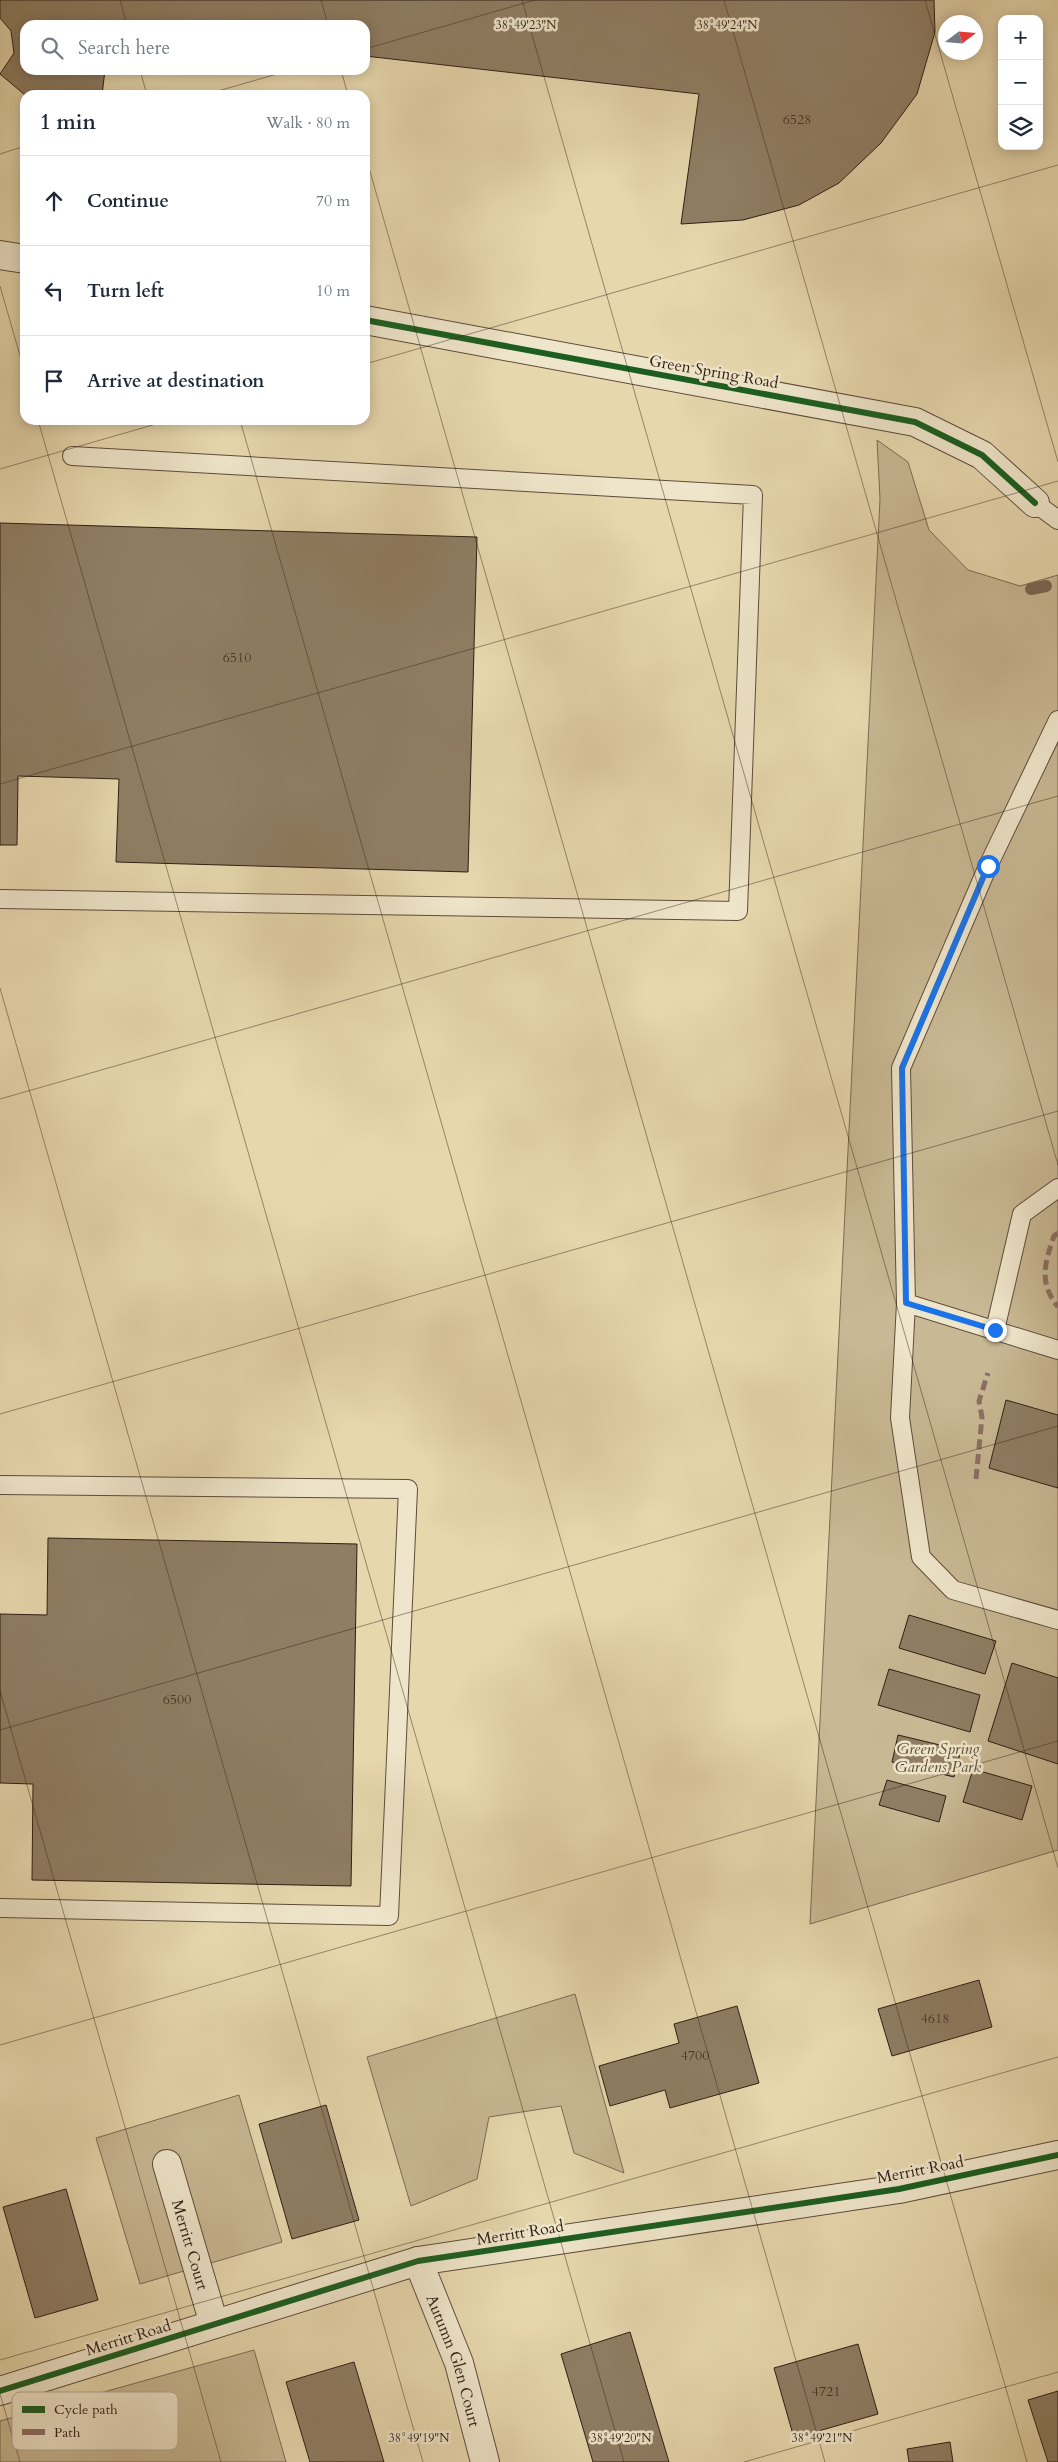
<!DOCTYPE html>
<html lang="en">
<head>
<meta charset="utf-8">
<style>
  :root { --surface:#fff; --page:#f2f2f3; --text:#1f2937; --muted:#747a83; --line:#e0e1e3 }
  body { margin:0; font-family:Cardo,serif; background:var(--page); color:var(--text) }
  .controls { position:absolute; right:15px; top:15px; display:grid; overflow:hidden; border-radius:10px; box-shadow:0 2px 12px #0003 }
  .controls button { width:45px; height:45px; display:grid; place-items:center; padding:0; border:0; border-bottom:1px solid var(--line); background:var(--surface); color:var(--text); font:25px sans-serif }
  .compass { position:absolute; left:938px; top:15px; width:45px; height:45px; border-radius:50%; background:var(--surface); box-shadow:0 2px 12px #0003; rotate:74deg }
  .stop { position:absolute; width:15px; height:15px; margin:-11px; border:4px solid #1a73e8; border-radius:50%; background:#fff }
  .stop.end { background:#1a73e8; border-color:#fff; box-shadow:0 1px 5px #0008 }
  .list { margin:0; padding:0; list-style:none }
  h2 { display:flex; justify-content:space-between; align-items:center; height:65px; margin:0; padding:0 20px; font-size:21px }
  h2 small { font-size:16px; font-weight:400; color:var(--muted) }
  .list li { display:grid; grid-template-columns:32px 1fr auto; gap:15px; align-items:center; box-sizing:border-box; height:90px; padding:0 20px; border-top:1px solid var(--line) }
  .list b { display:block; font-size:19px; white-space:nowrap }
  .list em { font-size:16px; font-style:normal; color:var(--muted) }
  .icon { flex:none; width:28px; height:28px; fill:none; stroke:currentColor; stroke-width:2; stroke-linecap:round; stroke-linejoin:round }
  .map { position:relative; flex:none; width:1058px; height:2462px; overflow:hidden }
  .search { position:absolute; background:var(--surface); box-shadow:0 2px 12px #0003; left:20px; top:20px; width:350px; height:55px; display:flex; align-items:center; gap:12px; box-sizing:border-box; padding:0 18px; border-radius:15px; color:var(--muted); font-size:19px }
  .panel { position:absolute; background:var(--surface); box-shadow:0 2px 12px #0003; left:20px; top:90px; width:350px; height:335px; border-radius:15px }
  .map>svg:first-child { display:block }
</style>
</head>
<body>
<div class="map">
<svg width="1058" height="2462" viewBox="0 0 1058 2462">
  <rect width="100%" height="100%" fill="#e7d7ad"/>
  <filter id="stains"><feTurbulence type="fractalNoise" baseFrequency=".004" numOctaves="4"/><feColorMatrix values="0 0 0 0 .2 0 0 0 0 .09 0 0 0 0 .02 0 0 0 .5 -.17"/></filter>
  <radialGradient id="worn" r=".72"><stop offset=".6" stop-color="#630" stop-opacity="0"/><stop offset="1" stop-color="#630" stop-opacity=".3"/></radialGradient>
  <!-- green -->
  <path fill="#c8b893" stroke="#7c6b54" d="M877 440 908 462 929 530 968 570 1020 586 1058 575V1850L810 1924 880 499Z
    M575 1994 624 2173 574 2153 561 2106 489 2117 477 2179 411 2206 367 2057Z
    M239 2095 282 2242 140 2284 96 2138Z
    M254 2350 286 2462H0V2421Z"/>
  <g fill="none" stroke-linecap="round" stroke-linejoin="round">
    <!-- stream -->
    <path stroke="#786751" stroke-width="12" d="M1031 589 1046 586"/>
  </g>
  <!-- building -->
  <path fill="#8f7e64" stroke="#2f1e15" d="M0 0H934L935 32 917 94 881 143 839 183 799 205 743 220 681 224 699 94 365 56V25H25V70H105L102 95H25L0 74 14 53 11 31 0 18Z
    M0 523 477 537 468 872 116 862 119 779 18 776 17 845H0Z
    M1006 1400 1058 1415V1488L989 1468Z
    M48 1538 357 1544 351 1886 32 1880 33 1784 0 1783V1614L47 1615Z
    M909 1615 996 1641 985 1674 899 1648Z
    M1012 1663 1058 1678V1764L988 1741Z
    M889 1669 980 1695 970 1732 878 1705Z
    M898 1735 961 1750 954 1777 892 1762Z
    M973 1769 1032 1786 1022 1820 963 1802Z
    M887 1780 946 1796 939 1822 879 1805Z
    M979 1980 992 2027 892 2056 878 2009Z
    M737 2006 759 2083 670 2108 665 2090 610 2106 599 2066 679 2043 674 2024Z
    M326 2105 359 2220 292 2239 259 2124Z
    M66 2189 98 2300 35 2318 3 2207Z
    M630 2332 669 2462H593L561 2354Z
    M858 2344 878 2414 794 2438 774 2368Z
    M354 2362 384 2462H310L286 2382Z
    M1058 2391V2462H1048L1028 2400Z
    M950 2442 953 2462H909L907 2449Z"/>
  <g fill="none" stroke-linecap="round" stroke-linejoin="round">
    <defs>
      <path id="service" d="M1035 503 1058 520
        M1058 720 988 866 901 1068 906 1303 1058 1350
        M0 899 738 911 753 495 72 456
        M906 1303 900 1418 921 1557 953 1590 1058 1620
        M995 1330 1022 1214 1058 1188
        M0 1485 408 1489 389 1916 0 1908"/>
      <g id="minor">
        <path d="M0 255 25 259"/>
        <path d="M365 320 915 422 982 455 1035 503"/>
        <path id="s1" d="M167 2164 214 2324"/>
        <path id="s2" d="M418 2261 459 2363 485 2462"/>
        <path d="M0 2391 418 2261 899 2189 1058 2155"/>
      </g>
    </defs>
    <!-- service casing -->
    <use href="#service" stroke="#5d4c3b" stroke-width="20"/>
    <!-- minor casing -->
    <use href="#minor" stroke="#5d4c3b" stroke-width="30"/>
    <!-- service -->
    <use href="#service" stroke="#efe5ca" stroke-width="18"/>
    <!-- minor -->
    <use href="#minor" stroke="#efe5ca" stroke-width="28"/>
    <!-- quiet -->
    <path stroke="#8d6e63" stroke-width="5" stroke-dasharray="10 5" stroke-linecap="butt" d="M1058 1233 1054 1236C1045 1263 1038 1282 1058 1307
      M976 1479 982 1417 979 1401 988 1373"/>
    <defs>
      <path id="cycleway" d="M365 320 915 422 982 455 1035 503
        M0 2391 418 2261 899 2189 1058 2155"/>
    </defs>
    <!-- cycleway casing -->
    <use href="#cycleway" stroke="#efe5ca" stroke-width="9"/>
    <!-- cycleway -->
    <use href="#cycleway" stroke="#1b5e20" stroke-width="6"/>
  </g>
  <g fill="none" stroke-linecap="round" stroke-linejoin="round">
    <!-- route -->
    <path stroke="#1a73e8" stroke-width="6" d="M988 866 902 1068 906 1303 995 1330"/>
  </g>
  <!-- ticks -->
  <path fill="none" stroke="#2f1e15" stroke-width="1" stroke-opacity="0.45" d="M120 0 127 25M321 0 328 25M522 0 1058 1868M724 0 1058 1165M925 0 1058 462M365 49 535 0M140 70 147 95M341 70 348 95M204 95 291 70M0 154 25 146M365 154 1027 2462M0 286 25 373M365 364 1058 165M38 420 624 2462M240 420 825 2462M0 469 170 420M0 784 1058 481M0 988 423 2462M0 1099 1058 796M0 1414 1058 1111M0 1691 221 2462M0 1730 1058 1426M0 2045 1058 1741M0 2360 1058 2057M0 2394 20 2462M744 2462 1058 2372"/>
  <g text-anchor="middle" stroke-width="5" stroke-linejoin="round" paint-order="stroke">
    <!-- number labels -->
    <g font-size="14" fill="#473629">
      <text x="797" y="124">6528</text>
      <text x="237" y="662">6510</text>
      <text x="177" y="1704">6500</text>
      <text x="935" y="2023">4618</text>
      <text x="695" y="2060">4700</text>
      <text x="826" y="2396">4721</text>
    </g>
    <!-- street labels -->
    <g font-size="16" fill="#2f1e15" stroke="#efe5ca">
      <text transform="translate(714 371) rotate(10)" y="6">Green Spring Road</text>
      <text transform="translate(920 2169) rotate(-11)" y="6">Merritt Road</text>
      <text transform="translate(520 2232) rotate(-9)" y="6">Merritt Road</text>
      <text dy="6" stroke="none"><textPath href="#s1" startOffset="84">Merritt Court</textPath></text>
      <text transform="translate(128 2337) rotate(-17)" y="6">Merritt Road</text>
      <text dy="6" stroke="none"><textPath href="#s2" startOffset="106">Autumn Glen Court</textPath></text>
    </g>
    <!-- park labels -->
    <g font-size="16" font-style="italic" fill="#5d4c3b" stroke="#efe5ca">
      <text x="938" y="1754">Green Spring<tspan x="938" dy="18">Gardens Park</tspan></text>
    </g>
  </g>
  <!-- legend -->
  <rect x="12" y="2392" width="166" height="58" rx="8" fill="#efe5ca" stroke="#b5a994" stroke-width="1"/>
  <rect x="22" y="2406" width="23" height="7" fill="#1b5e20"/>
  <rect x="22" y="2429" width="23" height="6" fill="#8d6e63"/>
  <g font-size="14" fill="#2f1e15">
    <text x="54" y="2414">Cycle path</text>
    <text x="54" y="2437">Path</text>
  </g>
  <g font-size="12" text-anchor="middle" fill="#2f1e15" stroke="#efe5ca" stroke-width="5" stroke-linejoin="round" paint-order="stroke">
    <text x="526" y="29">38°49'23"N</text>
    <text x="727" y="29">38°49'24"N</text>
    <text x="419" y="2442">38°49'19"N</text>
    <text x="621" y="2442">38°49'20"N</text>
    <text x="822" y="2442">38°49'21"N</text>
  </g>
  <rect width="100%" height="100%" filter="url(#stains)"/>
  <rect width="100%" height="100%" fill="url(#worn)"/>
</svg>
<div class="controls">
<button>+</button>
<button>−</button>
<button><svg class="icon" aria-label="layers" viewBox="0 0 24 24"><path d="M12 4l9 5-9 5-9-5zM3 14l9 5 9-5"/></svg></button>
</div>
<svg class="compass" viewBox="-18 -18 36 36"><path d="M0-13l5 13h-10z" fill="#e53935"/><path d="M0 13l5-13h-10z" fill="#747a83"/></svg>
<div class="stop" style="left:988px;top:866px"></div>
<div class="stop end" style="left:995px;top:1330px"></div>
<div class="search"><svg class="icon" aria-label="search" viewBox="0 0 24 24"><circle cx="10" cy="10" r="6"/><path d="M15 15l6 6"/></svg>Search here</div>
<section class="panel">
<h2>1 min<small>Walk · 80 m</small></h2>
<ul class="list">
<li><svg class="icon" aria-label="ahead" viewBox="0 0 24 24"><path d="M12 20V5M6 11l6-6 6 6"/></svg><div><b>Continue</b></div><em>70 m</em></li>
<li><svg class="icon" aria-label="left" viewBox="0 0 24 24"><path d="M17 20v-9H6M10 6l-5 5 5 5"/></svg><div><b>Turn left</b></div><em>10 m</em></li>
<li><svg class="icon" aria-label="arrive" viewBox="0 0 24 24"><path d="M6 21V4h12l-3 4 3 4H6"/></svg><div><b>Arrive at destination</b></div></li>
</ul>
</section>
</div>
</body>
</html>
